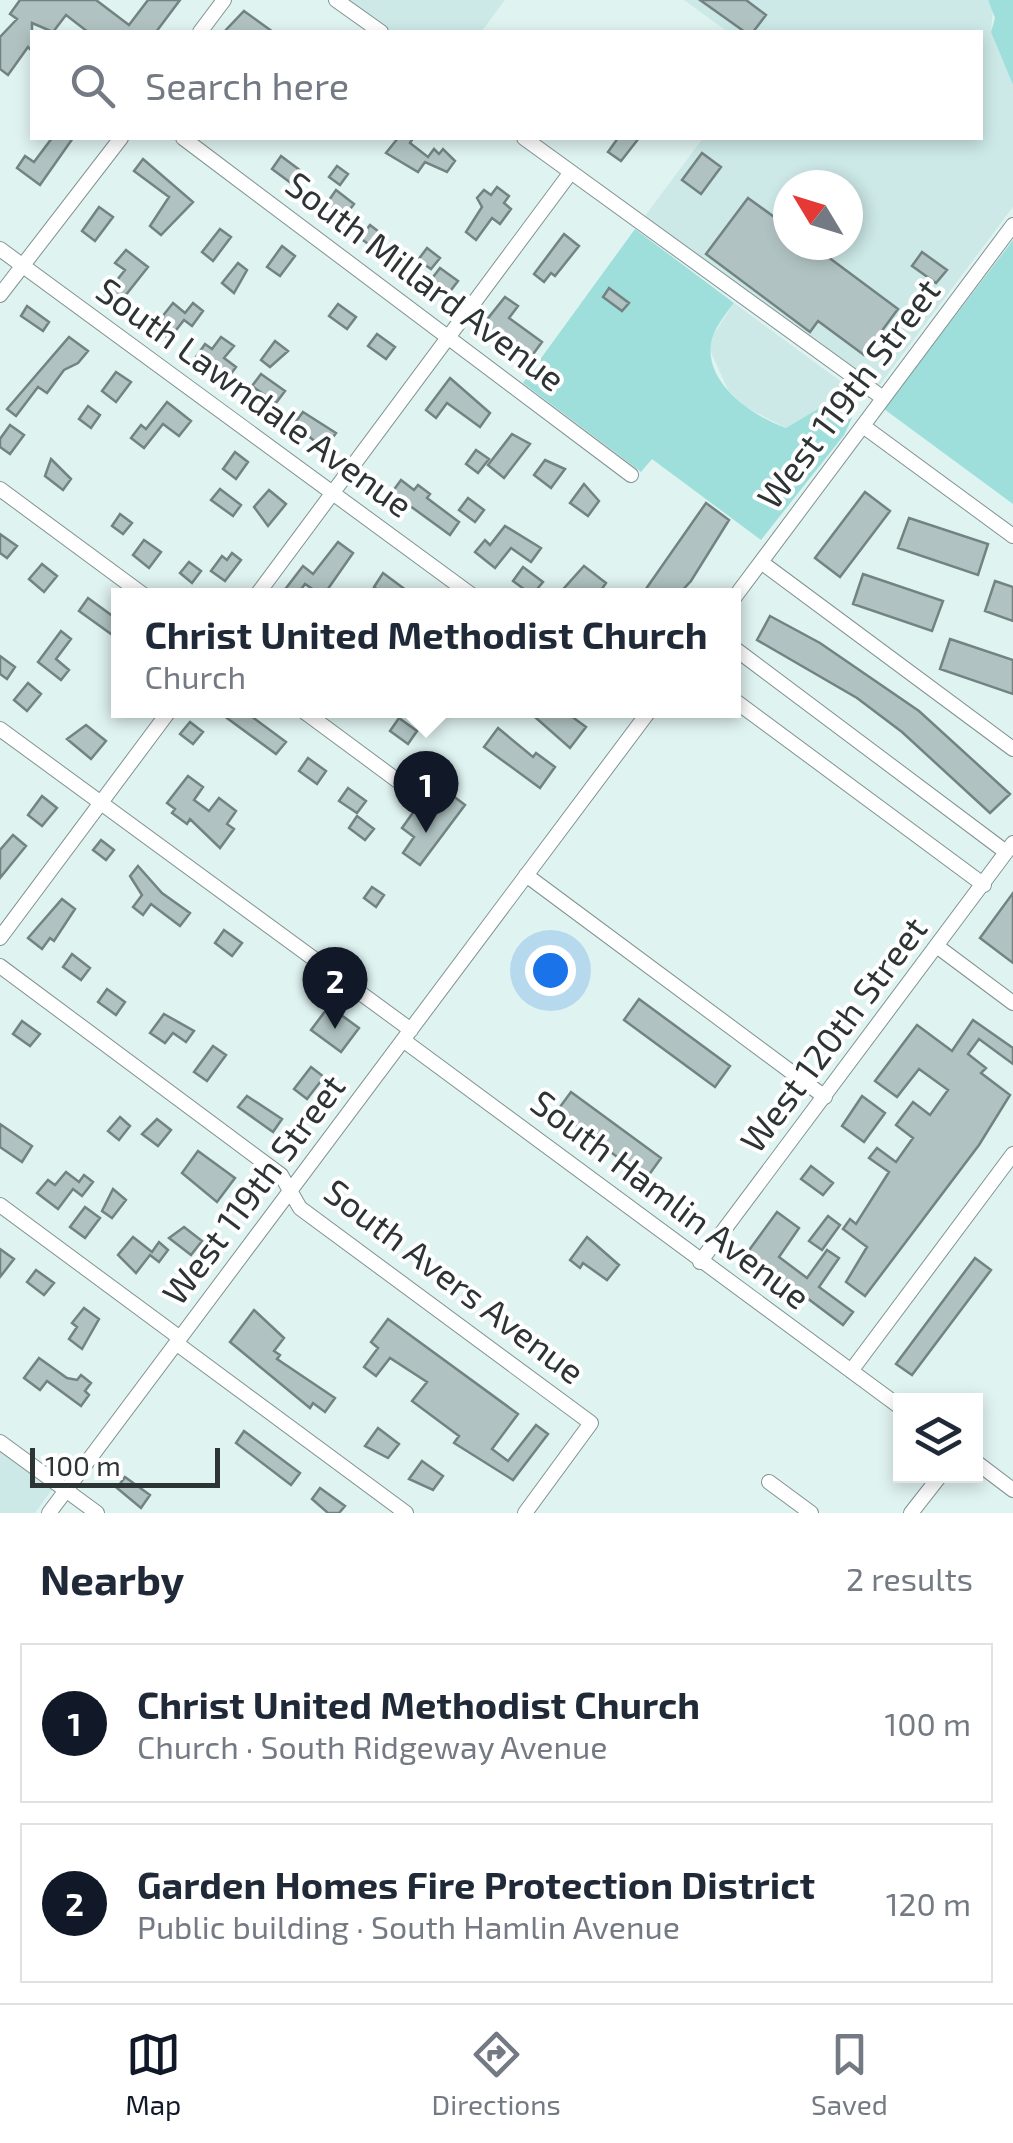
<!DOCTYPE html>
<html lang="en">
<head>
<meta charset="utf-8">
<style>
  :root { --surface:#fff; --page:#f6f6f7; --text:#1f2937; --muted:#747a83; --line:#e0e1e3; --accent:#111827 }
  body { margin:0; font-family:"Exo 2",sans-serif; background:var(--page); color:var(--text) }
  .controls { position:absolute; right:30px; bottom:30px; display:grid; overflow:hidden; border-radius:0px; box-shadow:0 5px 15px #0003 }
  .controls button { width:90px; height:90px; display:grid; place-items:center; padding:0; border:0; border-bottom:2px solid var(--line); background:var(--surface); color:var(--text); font:50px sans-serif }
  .compass { position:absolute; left:773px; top:170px; width:90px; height:90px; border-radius:50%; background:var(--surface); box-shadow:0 5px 15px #0003; rotate:308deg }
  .scale { position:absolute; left:30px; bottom:25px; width:190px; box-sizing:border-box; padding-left:10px; border:5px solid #2d3434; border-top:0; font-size:28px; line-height:35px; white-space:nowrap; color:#2d3434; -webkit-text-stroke:8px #fff; paint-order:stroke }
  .you { position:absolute; left:550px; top:970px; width:35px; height:35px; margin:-25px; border:8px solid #fff; border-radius:50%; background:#1a73e8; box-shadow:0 0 0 15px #1a73e833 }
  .badge { display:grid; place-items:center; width:65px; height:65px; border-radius:50%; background:var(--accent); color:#fff; font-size:32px; font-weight:700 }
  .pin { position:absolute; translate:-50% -82px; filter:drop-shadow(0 2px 5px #0008) }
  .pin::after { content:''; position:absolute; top:52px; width:35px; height:30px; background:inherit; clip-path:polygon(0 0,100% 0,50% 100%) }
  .popup { position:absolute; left:111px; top:588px; width:630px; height:130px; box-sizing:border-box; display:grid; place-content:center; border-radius:0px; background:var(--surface); filter:drop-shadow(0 2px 8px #0005); font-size:32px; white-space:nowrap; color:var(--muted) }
  .popup b { font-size:38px; color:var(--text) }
  .popup::after { content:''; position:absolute; left:50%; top:100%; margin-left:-20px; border:20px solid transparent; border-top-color:var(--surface) }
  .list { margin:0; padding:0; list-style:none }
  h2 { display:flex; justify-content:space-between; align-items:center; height:130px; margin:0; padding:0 40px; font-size:42px }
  h2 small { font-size:32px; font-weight:400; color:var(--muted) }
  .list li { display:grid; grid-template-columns:65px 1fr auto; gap:30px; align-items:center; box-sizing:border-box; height:160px; margin:0 20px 20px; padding:0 20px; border:2px solid var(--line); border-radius:0px }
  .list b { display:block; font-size:38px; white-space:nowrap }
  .list p { margin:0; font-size:32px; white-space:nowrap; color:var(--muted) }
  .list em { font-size:32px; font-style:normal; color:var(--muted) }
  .icon { flex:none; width:55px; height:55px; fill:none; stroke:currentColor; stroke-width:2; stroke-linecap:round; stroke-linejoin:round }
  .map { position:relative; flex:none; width:1013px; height:1513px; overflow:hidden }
  .search { position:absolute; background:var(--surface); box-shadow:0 5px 15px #0003; left:30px; right:30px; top:30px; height:110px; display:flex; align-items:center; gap:25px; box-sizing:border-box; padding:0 35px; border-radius:0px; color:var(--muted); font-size:38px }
  .sheet { height:490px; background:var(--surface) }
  nav { display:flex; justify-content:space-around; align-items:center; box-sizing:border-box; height:140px; border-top:2px solid var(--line); background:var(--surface); font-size:28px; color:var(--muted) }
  nav a { display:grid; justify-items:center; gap:5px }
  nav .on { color:var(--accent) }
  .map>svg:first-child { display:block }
</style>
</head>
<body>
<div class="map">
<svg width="1013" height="1513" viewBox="0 0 1013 1513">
  <rect width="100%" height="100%" fill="#dff3f1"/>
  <!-- built -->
  <path fill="#cce9e7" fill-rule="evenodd" d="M329 0H505L481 32H373Z
    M684 0H988L993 9 991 32 1013 85V207L879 386 645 216 703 138H980V32H728ZM788 185H848V245H788Z
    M734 303 851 389 786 428 744 406 728 390 710 350 713 335Z
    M0 1449 54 1487 35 1513H0Z"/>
  <!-- green -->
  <path fill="#9edfdb" d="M988 0H1013V85L991 32 995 18Z
    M635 229 734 303C725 315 713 329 711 344 705 384 754 417 786 428L851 389 852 418 844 435 761 540 652 459 641 472 523 383Z
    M1013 240V504L884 409Z"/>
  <!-- building -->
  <path fill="#b0c3c2" stroke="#728382" stroke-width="2.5" d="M20 0H96L129 25 148 0H180L156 32H88L66 15 53 32 32 23V51L28 47 8 75 0 69V37L17 19 10 14Z
    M700 0H746L766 15 753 32H745Z
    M244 11 273 32H224Z
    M52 138H73L40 185 17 168 25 156 34 162Z
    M398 138H413L410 143 428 157 434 149 439 154 443 149 455 161 447 172 425 162 418 172 386 153Z
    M618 138H639L621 161 608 152Z
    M702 153 721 167 701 194 682 180Z
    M281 156 305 174 295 186 272 169Z
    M143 159 193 202 161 235 150 226 169 197 134 171Z
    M337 166 348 174 340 185 329 177Z
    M497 187 509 196 504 203 511 209 500 224 492 218 476 240 466 232 482 207 477 198 484 190 491 195Z
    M336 190 354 204 345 216 327 203Z
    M748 198 788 227V245H812L898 309 864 355 818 321 810 332 706 254Z
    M99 207 113 217 95 241 82 231Z
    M370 225 387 238 378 251 360 238Z
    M220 229 231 237 213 261 202 252Z
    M564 234 579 246 555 276 551 273 544 282 534 274Z
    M282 246 295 256 280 276 267 267Z
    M427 248 440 258 431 269 418 260Z
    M126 250 148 267 121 301 115 302 105 295 125 270 115 263Z
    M922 252 947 270 936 283 912 266Z
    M238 263 247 270 234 293 222 283Z
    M440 268 458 281 448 294 430 281Z
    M609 288 629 303 622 311 603 297Z
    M505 297 518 306 509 318 542 342 531 357 481 327Z
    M173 303 185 313 193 303 203 311 192 326 184 320 169 339 154 327Z
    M338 304 356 317 347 329 329 316Z
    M27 306 49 322 43 331 21 316Z
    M377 334 395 347 386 359 368 346Z
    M69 337 88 351 78 363 64 370 47 393 38 387 16 416 7 409Z
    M221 337 234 346 224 358 236 367 227 379 196 357 205 344 212 349Z
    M275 341 288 351 270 367 261 360Z
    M116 372 131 382 116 402 102 391Z
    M261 374 285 391 276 403 252 386Z
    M450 378 490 413 480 427 447 403 436 418 426 410Z
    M167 402 191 421 179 436 163 424 144 448 131 438 141 425 146 429Z
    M88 406 100 415 91 428 79 419Z
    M303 412 336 433 324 449 294 424Z
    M10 425 24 435 10 454 0 447V439Z
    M512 434 530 444 504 478 488 465Z
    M476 450 489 459 478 473 466 464Z
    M235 452 248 462 236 479 223 469Z
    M51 459 71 479 63 490 45 476Z
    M545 460 565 469 551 488 534 475Z
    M401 480 414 490 418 485 430 494 427 498 459 522 450 535 406 503 403 507 387 499Z
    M584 484 599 501 588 516 570 503Z
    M220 489 241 505 233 516 211 500Z
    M269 490 286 504 268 526 254 507Z
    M865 492 890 511 840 577 815 558Z
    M468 498 484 510 475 522 459 510Z
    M706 503 729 520 691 581 677 596H641Z
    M120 514 132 523 123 534 112 526Z
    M909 518 988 544 978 575 898 548Z
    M505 526 541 548 531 562 511 548 495 568 475 552 485 540 490 545Z
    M0 534 17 546 7 558 0 553Z
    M144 540 161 552 149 568 133 555Z
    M338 542 353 553 323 596 305 584 296 596H280L303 566 313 574Z
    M232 553 241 560 225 581 211 571 222 556 227 560Z
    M189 562 201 571 192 583 180 573Z
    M42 564 57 576 44 592 29 579Z
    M584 566 606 583 597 596H557Z
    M523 567 543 582 532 595 513 581Z
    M383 573 414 596H386L374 587Z
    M863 574 943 601 932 631 853 604Z
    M995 581 1013 587V621L985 611Z
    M88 598 118 620V639L79 611Z
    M770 616 820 643 919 711 1010 794 990 813 902 732 857 698 757 640Z
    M61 631 71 639 56 659 69 670 61 680 38 662Z
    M950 639 1013 660V694L940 669Z
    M0 656 15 667 7 679 0 674Z
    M28 683 41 694 27 711 14 700Z
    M216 710H243L286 742 276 754Z
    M527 710H563L586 727 570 748Z
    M399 718 417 731 408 744 390 731Z
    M190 722 203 732 193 744 180 734Z
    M86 725 106 741 91 759 67 739Z
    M498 728 533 757 536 753 555 767 540 788 484 747Z
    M308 758 326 771 317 784 299 771Z
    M188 776 203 787 194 800 209 811 219 798 236 811 227 824 234 829 220 848 190 819 187 824 172 813 175 809 167 803Z
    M348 788 366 801 357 813 339 801Z
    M448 792 465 805 420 865 403 853 414 837 402 828 422 800 435 809Z
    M42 796 57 808 42 826 28 815Z
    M357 816 374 829 365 840 349 828Z
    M13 835 26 846 0 878V850Z
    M101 840 114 850 106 860 93 850Z
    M138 866 162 893 190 913 180 926 151 904 143 915 133 907 142 895 130 876Z
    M372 887 384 895 376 907 364 898Z
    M1013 893V963L980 938Z
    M62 899 75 909 54 941 50 938 42 949 28 938Z
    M224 930 242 943 232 956 215 943Z
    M72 954 90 968 81 980 63 967Z
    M107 989 125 1002 116 1015 98 1002Z
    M639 999 730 1066 715 1087 624 1020Z
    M329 1006 359 1028 341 1052 311 1030Z
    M164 1014 194 1031 186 1042 173 1033 165 1043 150 1033Z
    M973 1020 1013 1048V1064L979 1039 968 1054 986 1068 981 1073 1010 1095 979 1145 865 1296 846 1282 867 1247 843 1229 850 1219 856 1224 889 1172 869 1158 877 1148 896 1162 913 1138 896 1125 913 1102 930 1115 948 1090 919 1069 897 1097 875 1081 917 1025 952 1051Z
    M22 1021 40 1034 30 1046 13 1034Z
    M213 1046 226 1055 207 1081 194 1072Z
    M311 1067 324 1077 307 1099 294 1089Z
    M571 1092 661 1158 646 1179 557 1111Z
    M247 1096 282 1119 273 1132 238 1107Z
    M862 1096 885 1113 864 1142 842 1126Z
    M120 1117 130 1126 119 1140 108 1131Z
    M157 1119 171 1130 158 1146 142 1134Z
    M0 1124 32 1146 22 1162 0 1147Z
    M198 1151 235 1178 217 1202 182 1173Z
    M811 1166 833 1183 823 1195 801 1179Z
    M66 1172 79 1182 84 1175 93 1182 82 1196 73 1189 58 1209 37 1193 48 1180 55 1185Z
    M113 1189 126 1200 112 1218 102 1211Z
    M85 1207 100 1218 85 1238 70 1227Z
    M777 1212 799 1228 779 1257 807 1278 827 1250 839 1258 819 1287 853 1312 843 1325 747 1253Z
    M828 1216 840 1225 822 1250 809 1241Z
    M184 1227 202 1241 191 1255 169 1238Z
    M133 1237 152 1252 159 1242 168 1250 159 1262 150 1255 136 1273 118 1255Z
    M587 1237 619 1265 607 1280 583 1263 580 1268 570 1260Z
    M0 1249 14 1259 0 1277Z
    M975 1258 991 1270 912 1375 896 1364Z
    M36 1270 54 1283 44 1295 27 1282Z
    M84 1308 99 1319 82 1349 69 1339 77 1327 72 1323Z
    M254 1310 284 1338 274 1351 280 1355 277 1359 335 1398 325 1412 313 1403 310 1408 230 1342Z
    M388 1319 518 1414 492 1449 508 1461 536 1425 548 1434 513 1480 454 1443 459 1436 412 1401 427 1382 390 1358 376 1376 364 1367 378 1348 371 1342Z
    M39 1358 67 1378 77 1380 81 1375 91 1383 85 1391 89 1395 81 1406 47 1381 40 1390 24 1378Z
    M378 1428 399 1444 388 1458 365 1446Z
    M244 1431 300 1473 291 1485 236 1443Z
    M422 1461 443 1476 433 1490 409 1479Z
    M125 1477 150 1495 141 1508 117 1488Z
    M320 1488 345 1506 339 1513H328L312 1499Z"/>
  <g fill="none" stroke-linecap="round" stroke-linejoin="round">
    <defs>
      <path id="minor" d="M336 0 381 32
        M200 32 224 0
        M183 138 631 475
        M524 138 883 398
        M0 249 473 596
        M0 295 121 138
        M863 426 1013 536
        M0 489 145 596
        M761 562 1013 749
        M256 596 571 172
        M734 598 1013 225
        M734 648 1006 852
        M734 700 984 885
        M302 710 398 781
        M0 729 411 1030
        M526 875 825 1097
        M0 938 170 710
        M938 947 1013 1003
        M0 966 281 1175 300 1208 591 1423 525 1513
        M403 1040 900 1407
        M0 1205 180 1338
        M700 1262 1013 843
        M176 1343 406 1513
        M851 1371 1013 1154
        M0 1442 97 1513
        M976 1462 1013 1490
        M769 1482 811 1513
        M49 1513 650 710
        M911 1513 940 1476"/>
    </defs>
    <!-- minor casing -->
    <use href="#minor" stroke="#819391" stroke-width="16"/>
    <!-- minor -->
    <use href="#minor" stroke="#fff" stroke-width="14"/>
  </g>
  <g text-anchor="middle" stroke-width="8" stroke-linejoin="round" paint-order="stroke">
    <!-- street labels -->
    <g font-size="35" fill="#2d3434" stroke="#fff">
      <text transform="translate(425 282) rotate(37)" y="12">South Millard Avenue</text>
      <text transform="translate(849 394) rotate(-53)" y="12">West 119th Street</text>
      <text transform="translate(254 398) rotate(36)" y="12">South Lawndale Avenue</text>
      <text transform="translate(834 1035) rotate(-53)" y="12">West 120th Street</text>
      <text transform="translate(254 1190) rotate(-53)" y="12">West 119th Street</text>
      <text transform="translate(670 1200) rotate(37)" y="12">South Hamlin Avenue</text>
      <text transform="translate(454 1282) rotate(37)" y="12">South Avers Avenue</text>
    </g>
  </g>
</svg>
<div class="controls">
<button><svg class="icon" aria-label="layers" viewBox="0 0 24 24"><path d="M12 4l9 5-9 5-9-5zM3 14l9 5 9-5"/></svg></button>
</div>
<svg class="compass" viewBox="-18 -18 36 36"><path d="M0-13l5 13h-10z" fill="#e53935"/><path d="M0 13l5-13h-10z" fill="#747a83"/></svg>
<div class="scale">100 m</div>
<div class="you"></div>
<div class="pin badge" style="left:426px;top:833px">1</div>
<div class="popup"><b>Christ United Methodist Church</b>Church</div>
<div class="pin badge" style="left:335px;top:1029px">2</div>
<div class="search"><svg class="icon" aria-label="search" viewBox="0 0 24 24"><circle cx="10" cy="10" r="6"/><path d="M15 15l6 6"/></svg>Search here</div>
</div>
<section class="sheet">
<h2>Nearby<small>2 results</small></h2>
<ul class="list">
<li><span class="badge">1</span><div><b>Christ United Methodist Church</b><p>Church · South Ridgeway Avenue</p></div><em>100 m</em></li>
<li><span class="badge">2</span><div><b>Garden Homes Fire Protection District</b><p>Public building · South Hamlin Avenue</p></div><em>120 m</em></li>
</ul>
</section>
<nav>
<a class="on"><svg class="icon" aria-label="map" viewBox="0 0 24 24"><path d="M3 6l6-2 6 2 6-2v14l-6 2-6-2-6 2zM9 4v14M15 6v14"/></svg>Map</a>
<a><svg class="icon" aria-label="directions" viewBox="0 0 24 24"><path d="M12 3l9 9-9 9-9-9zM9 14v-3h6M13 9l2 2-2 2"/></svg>Directions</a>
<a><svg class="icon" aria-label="saved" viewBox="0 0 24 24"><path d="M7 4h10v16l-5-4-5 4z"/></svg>Saved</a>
</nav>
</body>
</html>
